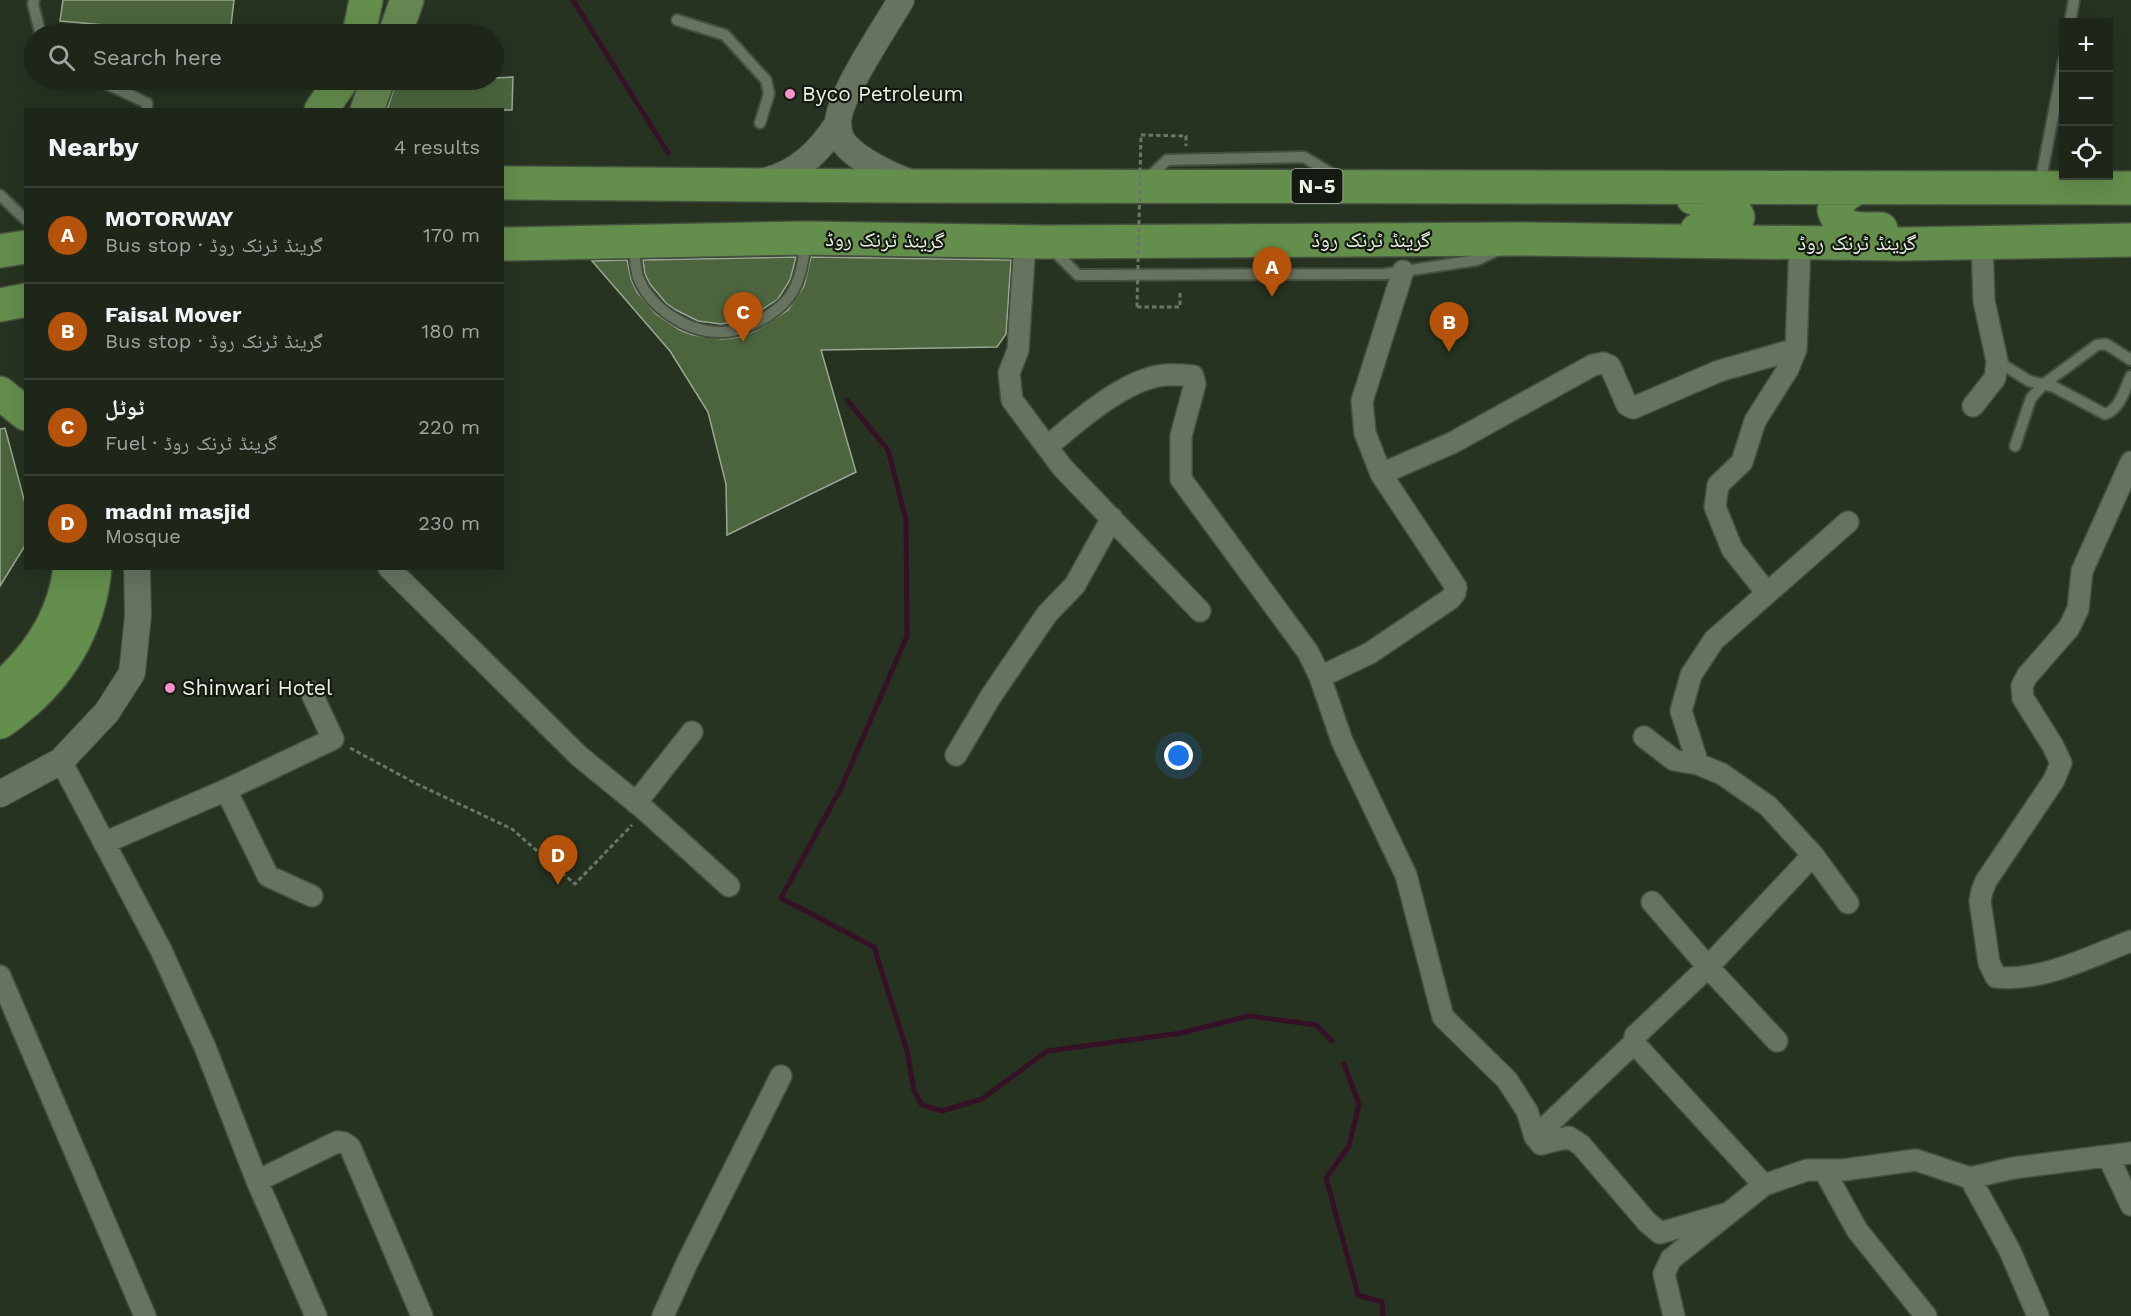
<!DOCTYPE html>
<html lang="en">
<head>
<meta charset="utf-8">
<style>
  :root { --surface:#1d2619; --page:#252e22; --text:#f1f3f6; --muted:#a0a5a2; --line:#3b4338; --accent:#b45309 }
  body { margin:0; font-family:"Work Sans","Noto Naskh Arabic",sans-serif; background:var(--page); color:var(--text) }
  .controls { position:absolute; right:18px; top:18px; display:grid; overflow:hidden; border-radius:0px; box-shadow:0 6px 24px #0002 }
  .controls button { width:54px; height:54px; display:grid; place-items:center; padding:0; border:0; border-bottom:2px solid var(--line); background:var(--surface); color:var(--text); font:30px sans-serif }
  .you { position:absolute; left:1179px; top:756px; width:21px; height:21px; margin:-15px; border:4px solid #fff; border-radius:50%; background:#1a73e8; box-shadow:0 0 0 9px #1a73e833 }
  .badge { display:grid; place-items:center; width:39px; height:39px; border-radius:50%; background:var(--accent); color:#fff; font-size:20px; font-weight:700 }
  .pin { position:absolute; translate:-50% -50px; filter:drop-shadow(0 2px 3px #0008) }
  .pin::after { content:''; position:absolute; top:32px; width:21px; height:18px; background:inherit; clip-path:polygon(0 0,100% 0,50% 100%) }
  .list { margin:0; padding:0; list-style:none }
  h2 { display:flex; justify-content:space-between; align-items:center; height:78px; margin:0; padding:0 24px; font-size:26px }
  h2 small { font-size:20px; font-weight:400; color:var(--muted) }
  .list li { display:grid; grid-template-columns:39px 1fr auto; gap:18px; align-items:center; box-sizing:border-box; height:96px; padding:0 24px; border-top:2px solid var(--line) }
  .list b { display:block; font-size:22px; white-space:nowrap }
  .list p { margin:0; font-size:20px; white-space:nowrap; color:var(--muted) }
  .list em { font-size:20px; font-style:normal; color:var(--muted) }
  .icon { flex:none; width:33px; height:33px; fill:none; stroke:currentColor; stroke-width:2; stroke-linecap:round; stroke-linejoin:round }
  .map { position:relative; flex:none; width:2131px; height:1316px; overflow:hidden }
  .search { position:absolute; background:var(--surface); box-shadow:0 6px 24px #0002; left:24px; top:24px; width:480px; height:66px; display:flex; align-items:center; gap:15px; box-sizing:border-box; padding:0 21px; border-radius:33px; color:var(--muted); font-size:22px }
  .panel { position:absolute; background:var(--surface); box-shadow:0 6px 24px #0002; left:24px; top:108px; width:480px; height:462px; border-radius:0px }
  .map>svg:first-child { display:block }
</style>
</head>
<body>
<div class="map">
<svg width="2131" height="1316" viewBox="0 0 2131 1316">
  <rect width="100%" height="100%" fill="#273321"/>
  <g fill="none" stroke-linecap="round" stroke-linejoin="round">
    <!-- stream -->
    <path stroke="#351027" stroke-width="5" d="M573 0 668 153
      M847 400 888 450 906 520 907 636 841 788 781 898 874 947 907 1051 914 1091 922 1105 942 1111 982 1099 1047 1051 1181 1033 1249 1016 1316 1025 1332 1041
      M1344 1064 1359 1104 1349 1146 1326 1178 1358 1295 1382 1302 1383 1316"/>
  </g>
  <!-- building -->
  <path fill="#4c653e" stroke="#99a792" stroke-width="1.5" d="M63 0H234L230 34H208L60 21Z
    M513 77 512 110H387L396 82Z
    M796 257 790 280 778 299 751 317 736 322 721 324 698 321 676 310 666 303 650 284 645 274 643 260Z
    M811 257 1011 260 1006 334 997 347 821 350 856 472 727 535 726 484 708 412 670 351 592 261 627 260 631 279 637 292 656 314 680 330 693 335 722 339 739 337 757 330 788 310 804 286Z
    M5 428 26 507V544L0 586V429Z"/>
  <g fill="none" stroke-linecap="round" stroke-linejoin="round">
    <defs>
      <path id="service" d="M34 0 33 4 40 32 42 34
        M677 20 725 35 766 80 769 94 760 123
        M2070 22 2074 0
        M98 80 147 103V110
        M1147 179 1167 160 1304 157 1337 177
        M2040 184 2064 59
        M0 195 26 220
        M633 245C635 255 635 267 638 277 650 308 688 333 721 332 743 332 767 319 783 304 800 288 803 263 806 241
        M1052 249 1078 275 1385 274 1477 260 1496 251
        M1997 361 2029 381 2054 387 2105 414C2120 410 2125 388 2131 376
        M2015 446 2031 398 2044 384 2097 345 2106 344 2131 360"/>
      <path id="minor" d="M1025 242 1018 350 1009 373 1012 400 1062 467 1200 611
        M1403 271 1362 401 1365 433 1381 474 1456 587 1455 593 1450 599 1370 653 1320 677 1342 741 1406 875 1443 1017 1507 1080 1527 1111 1535 1137 1541 1144 1569 1137 1581 1145 1647 1222 1660 1233 1728 1213
        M1973 406 1995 378 1997 361 1984 301 1982 243
        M1047 447C1076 422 1126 378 1165 375 1174 374 1184 375 1193 376L1195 384 1181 436V479L1308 652 1320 677
        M2131 462 2082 571 2078 609 2069 628 2027 676 2022 686 2023 698 2053 746 2061 763 2054 780 1986 881 1982 891 1980 901 1989 963 1996 977C2042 982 2089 957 2131 941
        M1381 474 1452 443 1593 365 1603 363 1610 366 1627 405 1633 408 1719 371 1796 349
        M389 568 579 756 644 809 729 886
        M1767 593 1732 549 1715 507 1718 485 1742 462 1755 421 1788 369 1796 349 1800 243
        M1644 737 1674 760 1698 764 1722 774 1768 806 1813 855 1848 903
        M956 755 991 696 1047 614 1075 585 1112 518
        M61 761 161 950 205 1047 257 1181 316 1316
        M1698 764 1681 711 1691 675 1714 640 1848 522
        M226 790 268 876 312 896
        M636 803 692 732
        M104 843 226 790 333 739 311 692
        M1652 902 1708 967 1777 1041
        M0 976 145 1316
        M1535 1137 1634 1043
        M2108 1156 2131 1205
        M1824 1170 1857 1230 1926 1316
        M1970 1178 2010 1251 2038 1316
        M257 1181 337 1142 344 1143 350 1147 422 1316
        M1764 1185 1634 1043 1635 1036 1708 967 1813 855
        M663 1316 687 1263 781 1076
        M1674 1316 1664 1274 1671 1259 1764 1185 1807 1170H1843L1916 1160 1970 1178 2013 1168 2131 1153"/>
      <path id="tertiary" d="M901 0C885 28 840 93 838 122 838 128 840 136 842 140 854 159 892 176 912 183
        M765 181C798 173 820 151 838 123
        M0 794 61 761 107 712 132 673 138 616 137 568"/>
      <path id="primary" d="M395 34 407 0
        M367 110 378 80"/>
      <path id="trunk" d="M359 34 366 0
        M321 110 342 80
        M502 183 902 186 2131 188
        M1857 188C1846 194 1840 198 1834 210 1840 232 1862 229 1881 229
        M1693 198C1708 201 1732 203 1738 217L1736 224 1729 227 1697 230
        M502 244 806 238 1045 242 1521 239 1902 244 2131 240
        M0 251 26 247
        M0 305 26 300
        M0 393 26 414
        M0 689C37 658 64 617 70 568
        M0 722C10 716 17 709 26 702 66 667 90 621 95 568"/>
    </defs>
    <!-- service casing -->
    <use href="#service" stroke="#454f3f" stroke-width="14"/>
    <!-- minor casing -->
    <use href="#minor" stroke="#454f3f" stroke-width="24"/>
    <!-- tertiary casing -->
    <use href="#tertiary" stroke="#454f3f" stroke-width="28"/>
    <!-- primary casing -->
    <use href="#primary" stroke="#454f3f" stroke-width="36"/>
    <!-- trunk casing -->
    <use href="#trunk" stroke="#454f3f" stroke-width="36"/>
    <!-- path -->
    <path stroke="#6c7667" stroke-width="3" stroke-dasharray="4.5 3" stroke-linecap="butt" d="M1141 135 1186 136V146
      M1137 307H1180V290
      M350 748 417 784 512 829 575 884 632 825"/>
    <!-- service -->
    <use href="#service" stroke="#66735f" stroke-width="10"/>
    <!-- minor -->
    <use href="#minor" stroke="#66735f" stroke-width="21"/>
    <!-- tertiary -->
    <use href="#tertiary" stroke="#66735f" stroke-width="26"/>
    <!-- primary -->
    <use href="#primary" stroke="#658751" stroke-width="33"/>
    <!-- trunk -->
    <use href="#trunk" stroke="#648e4c" stroke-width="33"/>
    <!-- path-bridge -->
    <path stroke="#6c7667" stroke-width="3" stroke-dasharray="4.5 3" stroke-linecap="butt" d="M1137 307 1141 135"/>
  </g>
  <!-- markers -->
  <g fill="#f890cb" stroke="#141911" stroke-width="2">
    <circle cx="790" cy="94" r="6"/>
    <circle cx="170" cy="688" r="6"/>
  </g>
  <g text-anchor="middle" stroke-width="4.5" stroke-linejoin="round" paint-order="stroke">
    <!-- shield labels -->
    <rect fill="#141911" stroke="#aab1a7" stroke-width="1.5" x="1291.5" y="169" width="51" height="34" rx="4.5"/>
    <g font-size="20" font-weight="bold" fill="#ebf2e7">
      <text x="1317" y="193">N-5</text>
    </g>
    <!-- poi labels -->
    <g font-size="21" fill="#ebf2e7" stroke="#141911" text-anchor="start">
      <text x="802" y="101">Byco Petroleum</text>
      <text x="182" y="695">Shinwari Hotel</text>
    </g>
    <!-- street labels -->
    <g font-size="21" fill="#ebf2e7" stroke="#141911">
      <text transform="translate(885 240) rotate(1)" y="7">گرینڈ ٹرنک روڈ</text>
      <text x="1371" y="247">گرینڈ ٹرنک روڈ</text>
      <text x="1857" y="250">گرینڈ ٹرنک روڈ</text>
    </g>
  </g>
</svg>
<div class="controls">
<button>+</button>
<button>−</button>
<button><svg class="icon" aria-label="locate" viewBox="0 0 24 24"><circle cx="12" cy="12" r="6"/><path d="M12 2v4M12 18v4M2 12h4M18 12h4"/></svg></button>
</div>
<div class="you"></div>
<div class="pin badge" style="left:1272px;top:297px">A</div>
<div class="pin badge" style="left:1449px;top:352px">B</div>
<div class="pin badge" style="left:743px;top:342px">C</div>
<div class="pin badge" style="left:558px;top:885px">D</div>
<div class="search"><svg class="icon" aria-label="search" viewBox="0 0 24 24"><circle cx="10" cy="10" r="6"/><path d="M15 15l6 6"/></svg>Search here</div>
<section class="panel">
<h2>Nearby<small>4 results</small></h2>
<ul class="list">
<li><span class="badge">A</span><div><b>MOTORWAY</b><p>Bus stop · گرینڈ ٹرنک روڈ</p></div><em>170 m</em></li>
<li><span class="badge">B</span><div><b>Faisal Mover</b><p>Bus stop · گرینڈ ٹرنک روڈ</p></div><em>180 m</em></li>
<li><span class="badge">C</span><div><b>ٹوٹل</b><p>Fuel · گرینڈ ٹرنک روڈ</p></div><em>220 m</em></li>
<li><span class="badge">D</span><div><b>madni masjid</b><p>Mosque</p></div><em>230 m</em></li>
</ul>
</section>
</div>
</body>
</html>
